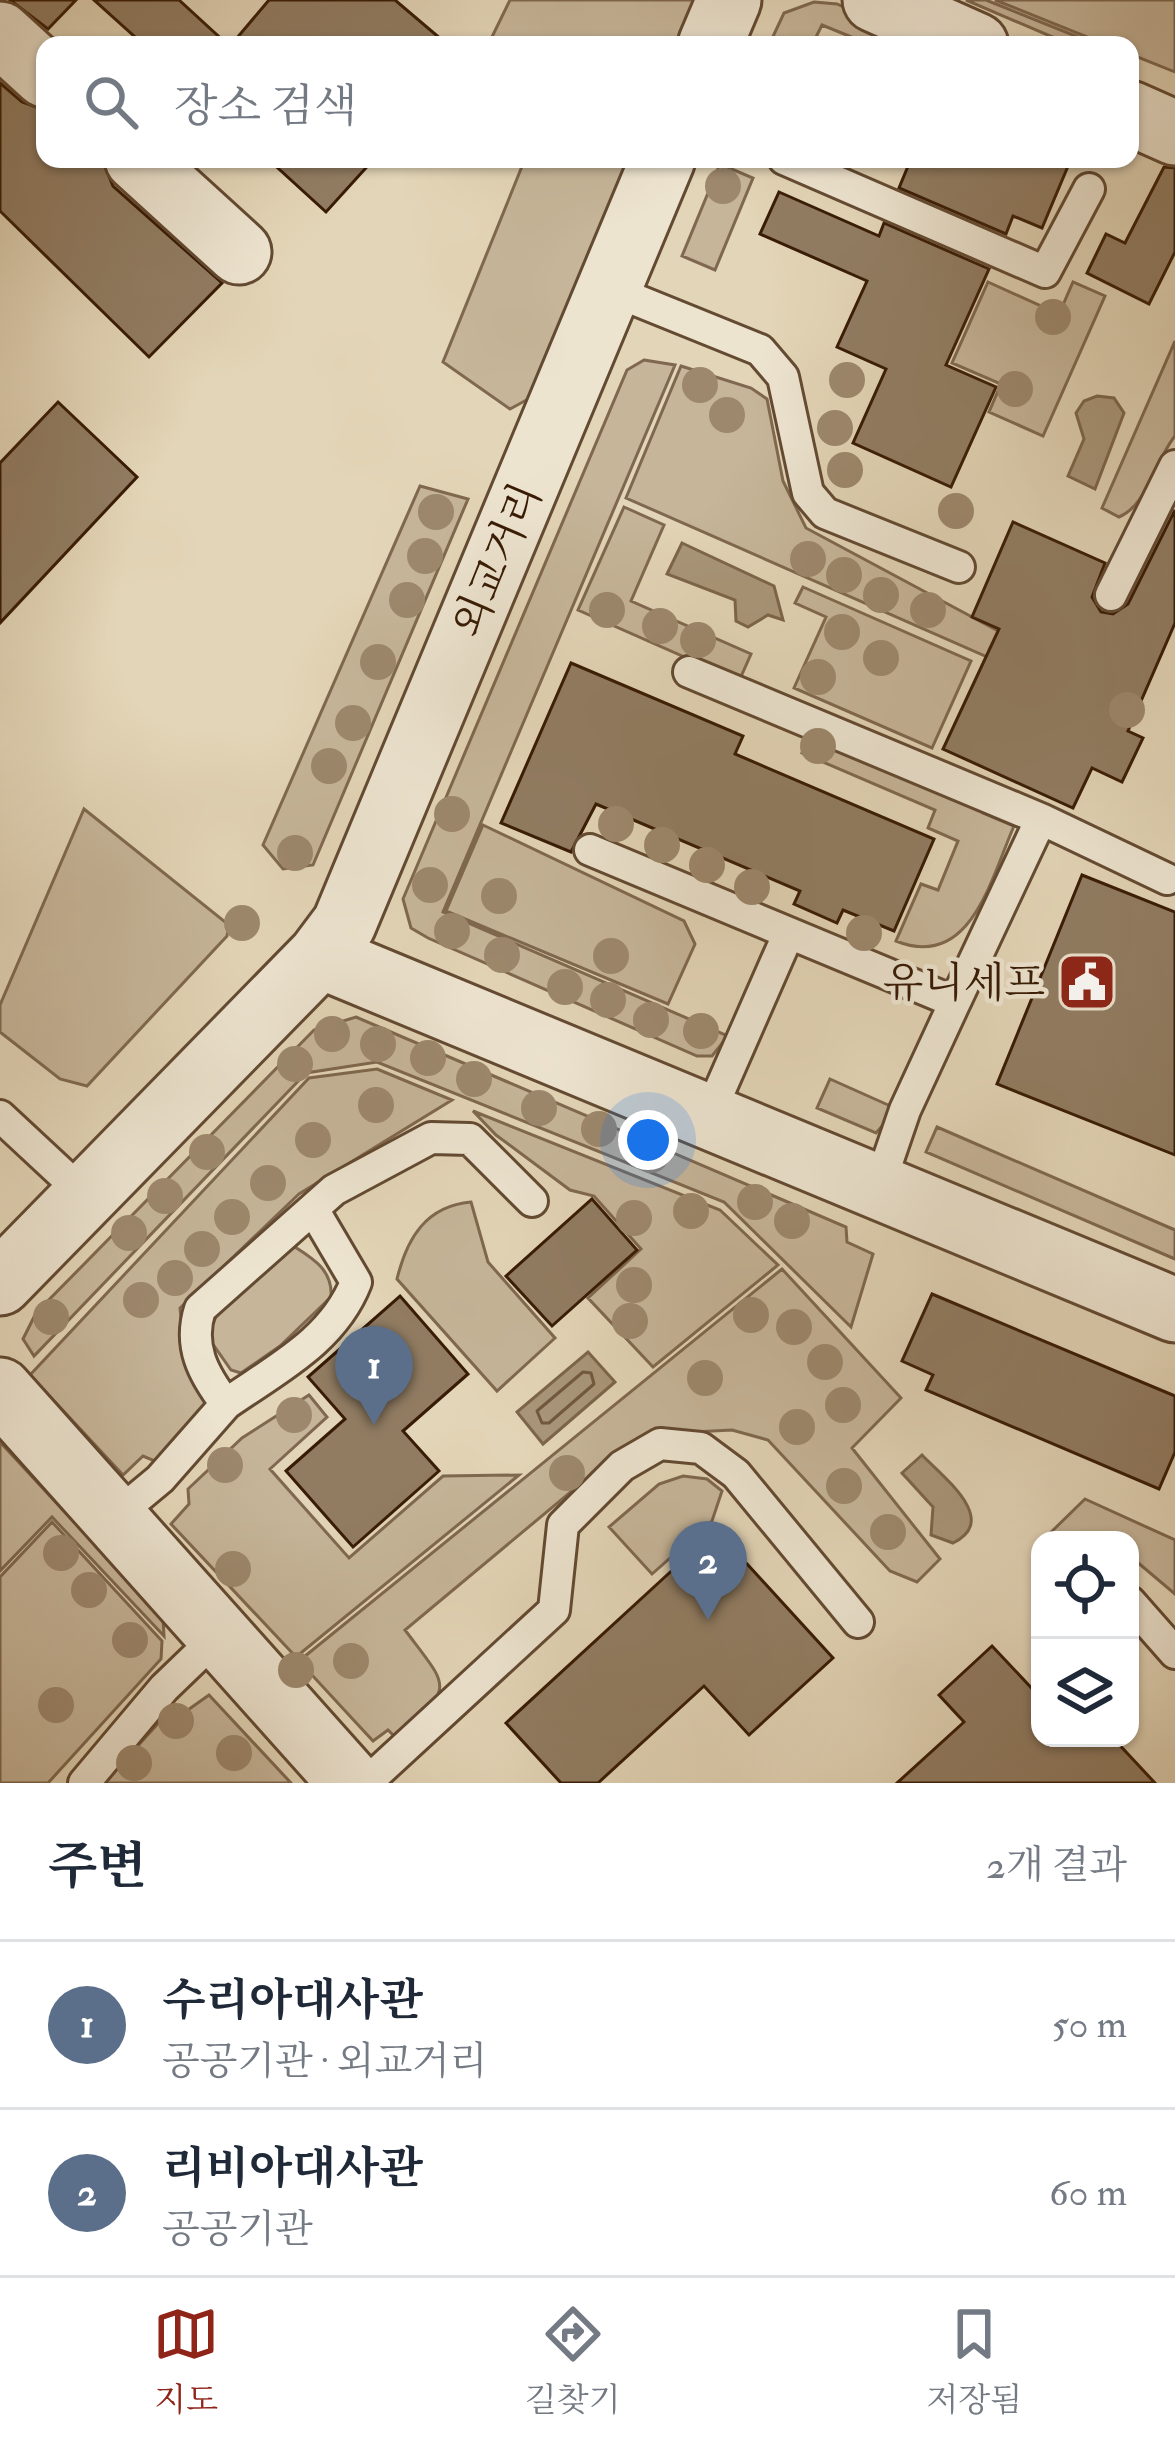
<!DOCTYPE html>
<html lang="ko">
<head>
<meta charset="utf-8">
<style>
  :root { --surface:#fff; --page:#f6f6f7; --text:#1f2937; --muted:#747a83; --line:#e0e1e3; --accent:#8f2418 }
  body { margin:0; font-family:"IM FELL Double Pica","Noto Serif KR",serif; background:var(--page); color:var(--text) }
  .controls { position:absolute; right:36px; bottom:36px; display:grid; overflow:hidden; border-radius:24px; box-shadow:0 3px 9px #0004 }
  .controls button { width:108px; height:108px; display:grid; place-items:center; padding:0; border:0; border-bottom:3px solid var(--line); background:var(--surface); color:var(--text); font:60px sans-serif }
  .you { position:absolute; left:648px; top:1140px; width:42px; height:42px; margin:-30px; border:9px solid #fff; border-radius:50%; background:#1a73e8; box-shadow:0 0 0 18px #1a73e833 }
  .badge { display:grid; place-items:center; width:78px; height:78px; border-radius:50%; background:var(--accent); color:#fff; font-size:39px; font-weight:700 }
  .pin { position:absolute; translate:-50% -99px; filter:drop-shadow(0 3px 6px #0008) }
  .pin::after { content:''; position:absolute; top:63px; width:42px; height:36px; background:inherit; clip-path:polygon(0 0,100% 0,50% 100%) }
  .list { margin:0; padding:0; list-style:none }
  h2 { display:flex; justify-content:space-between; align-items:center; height:156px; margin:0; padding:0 48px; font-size:51px }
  h2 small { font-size:39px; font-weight:400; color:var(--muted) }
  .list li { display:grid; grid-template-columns:78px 1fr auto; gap:36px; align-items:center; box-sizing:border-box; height:168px; padding:0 48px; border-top:3px solid var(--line) }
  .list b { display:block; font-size:45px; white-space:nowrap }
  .list p { margin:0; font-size:39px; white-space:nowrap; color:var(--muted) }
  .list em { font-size:39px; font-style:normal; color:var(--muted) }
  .icon { flex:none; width:66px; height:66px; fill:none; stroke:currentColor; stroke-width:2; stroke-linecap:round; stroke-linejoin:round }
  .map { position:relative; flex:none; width:1175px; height:1783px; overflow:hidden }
  .search { position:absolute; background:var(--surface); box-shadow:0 3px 9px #0004; left:36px; right:36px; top:36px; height:132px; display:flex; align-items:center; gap:30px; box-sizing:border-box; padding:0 42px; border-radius:24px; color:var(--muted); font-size:45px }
  .sheet { height:492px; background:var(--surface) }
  nav { display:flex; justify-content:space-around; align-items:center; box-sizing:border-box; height:168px; border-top:3px solid var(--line); background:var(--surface); font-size:33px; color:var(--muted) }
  nav a { display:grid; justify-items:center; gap:6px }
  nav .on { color:var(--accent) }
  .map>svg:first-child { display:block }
</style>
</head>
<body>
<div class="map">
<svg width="1175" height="1783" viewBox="0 0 1175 1783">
  <rect width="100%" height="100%" fill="#e3d5b7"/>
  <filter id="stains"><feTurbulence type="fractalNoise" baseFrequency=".00167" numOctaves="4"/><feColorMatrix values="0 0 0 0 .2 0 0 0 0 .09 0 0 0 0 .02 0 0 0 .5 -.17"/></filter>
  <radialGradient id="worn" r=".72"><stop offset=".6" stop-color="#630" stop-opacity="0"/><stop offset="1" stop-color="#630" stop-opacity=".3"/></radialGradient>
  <!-- green -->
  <path fill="#c6b599" stroke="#7f684f" stroke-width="3" d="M510 0H700L681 45H488Z
    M966 0H986L1098 45H1071Z
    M995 0H1175V72L1130 54V45H1107Z
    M814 2 837 4 928 45H871L822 25 812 45H769L784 13Z
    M525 159H632L532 397 510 409 443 362Z
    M720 164 753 178 715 270 682 256Z
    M988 282 1059 314 1073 282 1105 296 1043 436 989 412 1001 384 952 363Z
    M1175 341V436C1155 460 1148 505 1119 517L1102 508Z
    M644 360 675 365 443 912 728 1036 712 1056H697L428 938 411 928 403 899 627 370Z
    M681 366 751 388 767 399 783 481 806 528 1028 647 1017 670 626 498Z
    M420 486 468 499 313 865 283 869 263 845Z
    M624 507 664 525 631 601 751 654 739 681 578 610Z
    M803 587 971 661 932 748 794 688 826 617 795 603Z
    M812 730 986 804 983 813 1014 826C991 878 971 971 896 941L921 884 938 890 958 841 928 828 935 810 802 753Z
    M84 809 229 925 227 936 87 1086 60 1079 0 1032V1005Z
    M483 825 684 921 695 944 668 1004 446 911Z
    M356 1017 846 1227 847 1242 873 1254 851 1327 724 1202 377 1062 306 1073 34 1356 23 1339 36 1313 314 1030Z
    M377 1069 452 1100 299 1194 180 1308 185 1361 208 1405 157 1462 143 1456 123 1475 30 1375 309 1078Z
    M830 1079 897 1109 876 1133 817 1108Z
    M473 1111 720 1210 778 1265 653 1367 588 1298 641 1249 594 1196 570 1190 496 1135Z
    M937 1127 1175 1230V1259L926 1152Z
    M471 1202 488 1262 555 1338 497 1391 397 1279C407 1238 426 1206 471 1202Z
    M295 1247C314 1259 333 1271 331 1297L280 1346 241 1373 231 1370 210 1340C211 1302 261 1260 295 1247Z
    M782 1269 901 1398 852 1448 940 1559 917 1582 890 1571 768 1440 732 1430 654 1434 621 1450 405 1630C450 1690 455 1684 398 1740L388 1730 373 1741 299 1661Z
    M309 1395 327 1417 270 1469 349 1558 443 1476 519 1475 296 1657 171 1524 189 1504 188 1489 242 1438Z
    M0 1442 163 1618 164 1636 52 1517 0 1571Z
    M683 1476 707 1479 722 1491 712 1521 652 1574 609 1527 659 1484Z
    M1085 1499 1175 1540V1594L1130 1556V1540H1043Z
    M52 1522 162 1641 161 1659 48 1783H0V1577Z
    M209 1695 291 1783H104L173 1707 185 1712Z"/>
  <!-- water -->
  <path fill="#a9967a" stroke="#7c654b" stroke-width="3" d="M1097 396 1114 398 1124 413 1095 489 1068 476 1084 439 1076 413 1084 401Z
    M682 543 774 586 783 620 768 615 748 627 736 621 735 600 667 574Z
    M588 1352 615 1382 543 1444 517 1412Z
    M922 1455C944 1478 1000 1520 953 1543L931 1535 933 1507 902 1473Z"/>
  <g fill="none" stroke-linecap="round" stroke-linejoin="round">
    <!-- shore -->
    <path stroke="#705840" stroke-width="3" d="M583 1372 591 1373 594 1384 549 1423H542L537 1411Z"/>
  </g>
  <!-- building -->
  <path fill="#917c62" stroke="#381b05" stroke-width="3" d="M10 0H76L48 29Z
    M94 0H179L228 45H144Z
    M269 0H395L448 45H231Z
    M0 83 22 102 45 110V159H102L113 186 222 283 149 357 0 211Z
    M268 159H374L326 212Z
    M911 159H1071L1042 228 1013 216 1006 234 899 188Z
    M1164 167 1175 168V252L1149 304 1087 273 1106 234 1125 243Z
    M779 192 879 236 884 223 989 269 946 365 996 387 951 487 853 443 886 369 837 347 867 281 760 234Z
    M58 402 137 477 0 623V463Z
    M1175 510V623L1128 731 1143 738 1122 782 1092 768 1073 808 943 749 999 629 972 617 1013 522 1105 563 1092 597 1101 612 1113 614 1128 604Z
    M571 663 743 736 735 754 934 839 894 931 843 910 837 923 794 904 800 891 596 804 571 852 501 823Z
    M1082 875 1175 912V1155L997 1084Z
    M592 1199 637 1250 552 1326 506 1276Z
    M932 1294 1175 1396V1452L1159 1489 926 1390 933 1375 902 1361Z
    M400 1296 468 1374 403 1431 439 1471 353 1547 286 1471 345 1419 308 1377Z
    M716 1530 833 1658 749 1735 704 1686 598 1783H561L506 1723Z
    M992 1646 1040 1697V1738H1113L1155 1783H897L964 1722 939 1695Z"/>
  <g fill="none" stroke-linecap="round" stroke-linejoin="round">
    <defs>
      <path id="lane" d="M784 159 1045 272 1089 189
        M609 289 760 350 783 377 808 493 825 513 959 567
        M1111 595 1175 466
        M689 672 1041 819 1167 879
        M590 850 955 1002 905 1110 879 1186
        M955 1002 1041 819
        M0 1116 86 1196
        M708 1117 787 937
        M226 1404C276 1369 333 1341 356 1282L313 1209
        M113 1518 160 1479 226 1404C203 1374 188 1346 200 1309L334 1190 431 1138 470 1139 532 1201
        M1130 1602 1175 1653
        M84 1783 164 1688 219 1635
        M366 1783 554 1610 563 1525 622 1466 660 1444 701 1448 736 1474 858 1622"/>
      <path id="street" d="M875 0 976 45
        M0 34 45 75
        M710 45 729 0
        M1130 113 1175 133
        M137 159 239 252
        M320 956 1175 1310
        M0 1283 320 956 344 924 663 159
        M0 1390 351 1783"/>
    </defs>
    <!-- lane casing -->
    <use href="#lane" stroke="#634a32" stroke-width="36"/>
    <!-- street casing -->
    <use href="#street" stroke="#634a32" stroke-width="69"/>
    <!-- lane -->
    <use href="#lane" stroke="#ede4d0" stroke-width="30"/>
    <!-- street -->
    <use href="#street" stroke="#ede4d0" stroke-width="63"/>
  </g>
  <!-- trees -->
  <g fill="#9d886d">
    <circle cx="723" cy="186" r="18"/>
    <circle cx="1053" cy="317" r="18"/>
    <circle cx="847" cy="380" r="18"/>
    <circle cx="700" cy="385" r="18"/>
    <circle cx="1015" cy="389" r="18"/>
    <circle cx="727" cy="415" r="18"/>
    <circle cx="835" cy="428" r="18"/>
    <circle cx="845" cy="470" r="18"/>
    <circle cx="956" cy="511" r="18"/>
    <circle cx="436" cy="512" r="18"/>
    <circle cx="425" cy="556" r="18"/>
    <circle cx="808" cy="559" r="18"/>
    <circle cx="844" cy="575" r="18"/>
    <circle cx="881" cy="595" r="18"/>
    <circle cx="407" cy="600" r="18"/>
    <circle cx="607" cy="610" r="18"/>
    <circle cx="928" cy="610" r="18"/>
    <circle cx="660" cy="626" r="18"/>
    <circle cx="842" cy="632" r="18"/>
    <circle cx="698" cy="640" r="18"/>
    <circle cx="881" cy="658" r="18"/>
    <circle cx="378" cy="662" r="18"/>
    <circle cx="818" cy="677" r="18"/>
    <circle cx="1127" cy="710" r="18"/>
    <circle cx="353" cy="723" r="18"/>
    <circle cx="818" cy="746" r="18"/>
    <circle cx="329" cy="766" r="18"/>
    <circle cx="452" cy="814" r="18"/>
    <circle cx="616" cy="824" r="18"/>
    <circle cx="662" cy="845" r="18"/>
    <circle cx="295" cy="853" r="18"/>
    <circle cx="707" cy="865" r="18"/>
    <circle cx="430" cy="885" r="18"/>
    <circle cx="752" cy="887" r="18"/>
    <circle cx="499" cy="896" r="18"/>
    <circle cx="242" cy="923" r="18"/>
    <circle cx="452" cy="931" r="18"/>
    <circle cx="864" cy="933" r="18"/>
    <circle cx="502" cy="955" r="18"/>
    <circle cx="611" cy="956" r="18"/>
    <circle cx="565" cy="987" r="18"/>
    <circle cx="608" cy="1000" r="18"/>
    <circle cx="651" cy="1020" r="18"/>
    <circle cx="701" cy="1031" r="18"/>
    <circle cx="332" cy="1034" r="18"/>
    <circle cx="378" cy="1044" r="18"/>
    <circle cx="428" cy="1058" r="18"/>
    <circle cx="295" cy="1064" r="18"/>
    <circle cx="474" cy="1079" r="18"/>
    <circle cx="376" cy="1105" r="18"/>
    <circle cx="539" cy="1108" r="18"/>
    <circle cx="599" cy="1129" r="18"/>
    <circle cx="313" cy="1140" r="18"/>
    <circle cx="207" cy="1152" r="18"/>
    <circle cx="651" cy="1155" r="18"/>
    <circle cx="268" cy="1183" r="18"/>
    <circle cx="165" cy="1196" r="18"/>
    <circle cx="755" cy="1202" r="18"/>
    <circle cx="691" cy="1211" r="18"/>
    <circle cx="232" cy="1217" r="18"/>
    <circle cx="634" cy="1218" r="18"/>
    <circle cx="792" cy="1221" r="18"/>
    <circle cx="129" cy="1233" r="18"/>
    <circle cx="202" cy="1249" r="18"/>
    <circle cx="175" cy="1278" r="18"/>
    <circle cx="634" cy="1285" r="18"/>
    <circle cx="141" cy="1300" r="18"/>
    <circle cx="751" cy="1315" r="18"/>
    <circle cx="51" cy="1317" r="18"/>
    <circle cx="630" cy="1321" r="18"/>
    <circle cx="794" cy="1327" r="18"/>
    <circle cx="825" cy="1362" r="18"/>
    <circle cx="705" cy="1378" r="18"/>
    <circle cx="843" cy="1405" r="18"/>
    <circle cx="294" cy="1415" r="18"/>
    <circle cx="797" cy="1427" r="18"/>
    <circle cx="225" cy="1465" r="18"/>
    <circle cx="567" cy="1473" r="18"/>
    <circle cx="844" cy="1486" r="18"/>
    <circle cx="888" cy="1532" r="18"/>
    <circle cx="61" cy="1553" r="18"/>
    <circle cx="233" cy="1569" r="18"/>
    <circle cx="89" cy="1590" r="18"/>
    <circle cx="130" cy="1640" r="18"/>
    <circle cx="351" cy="1661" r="18"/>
    <circle cx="296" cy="1670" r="18"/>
    <circle cx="56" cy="1705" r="18"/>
    <circle cx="176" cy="1721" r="18"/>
    <circle cx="234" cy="1753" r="18"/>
    <circle cx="134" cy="1763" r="18"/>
  </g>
  <!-- icons -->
  <defs>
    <symbol id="civic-square" viewBox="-11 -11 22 22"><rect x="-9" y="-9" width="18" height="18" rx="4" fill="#8f2418" stroke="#ede4d0"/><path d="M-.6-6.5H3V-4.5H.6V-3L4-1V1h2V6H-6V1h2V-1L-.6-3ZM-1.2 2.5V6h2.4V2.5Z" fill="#fff"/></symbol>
  </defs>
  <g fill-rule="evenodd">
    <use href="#civic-square" x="1054" y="949" width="66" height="66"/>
  </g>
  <g text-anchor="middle" stroke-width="9" stroke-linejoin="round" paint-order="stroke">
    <!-- street labels -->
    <g font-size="42" fill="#381b05" stroke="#ede4d0">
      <text transform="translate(496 560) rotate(-67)" y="15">외교거리</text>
    </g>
    <!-- poi labels -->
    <g font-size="42" fill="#381b05" stroke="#ede4d0" text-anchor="end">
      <text x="1045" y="997">유니세프</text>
    </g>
  </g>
  <rect width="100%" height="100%" filter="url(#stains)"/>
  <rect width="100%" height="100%" fill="url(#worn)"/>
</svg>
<div class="controls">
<button><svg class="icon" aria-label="locate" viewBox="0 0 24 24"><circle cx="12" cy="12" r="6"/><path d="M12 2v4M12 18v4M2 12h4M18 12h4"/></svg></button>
<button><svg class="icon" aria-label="layers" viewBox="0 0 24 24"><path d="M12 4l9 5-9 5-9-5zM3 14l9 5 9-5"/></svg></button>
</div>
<div class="you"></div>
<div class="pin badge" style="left:374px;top:1425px;background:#5c6f8a">1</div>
<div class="pin badge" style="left:708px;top:1620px;background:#5c6f8a">2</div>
<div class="search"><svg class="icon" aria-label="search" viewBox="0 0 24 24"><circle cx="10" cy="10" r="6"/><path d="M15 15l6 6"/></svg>장소 검색</div>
</div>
<section class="sheet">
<h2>주변<small>2개 결과</small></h2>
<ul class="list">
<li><span class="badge" style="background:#5c6f8a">1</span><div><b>수리아대사관</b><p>공공기관 · 외교거리</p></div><em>50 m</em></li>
<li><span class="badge" style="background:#5c6f8a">2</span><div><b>리비아대사관</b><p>공공기관</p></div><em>60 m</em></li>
</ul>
</section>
<nav>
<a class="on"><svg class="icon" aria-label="map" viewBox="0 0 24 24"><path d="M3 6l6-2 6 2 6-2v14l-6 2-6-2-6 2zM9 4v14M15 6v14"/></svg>지도</a>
<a><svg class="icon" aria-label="directions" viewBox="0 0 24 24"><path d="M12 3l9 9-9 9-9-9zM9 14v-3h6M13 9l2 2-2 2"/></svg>길찾기</a>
<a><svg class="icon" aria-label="saved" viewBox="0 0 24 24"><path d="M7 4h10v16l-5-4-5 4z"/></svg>저장됨</a>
</nav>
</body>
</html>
